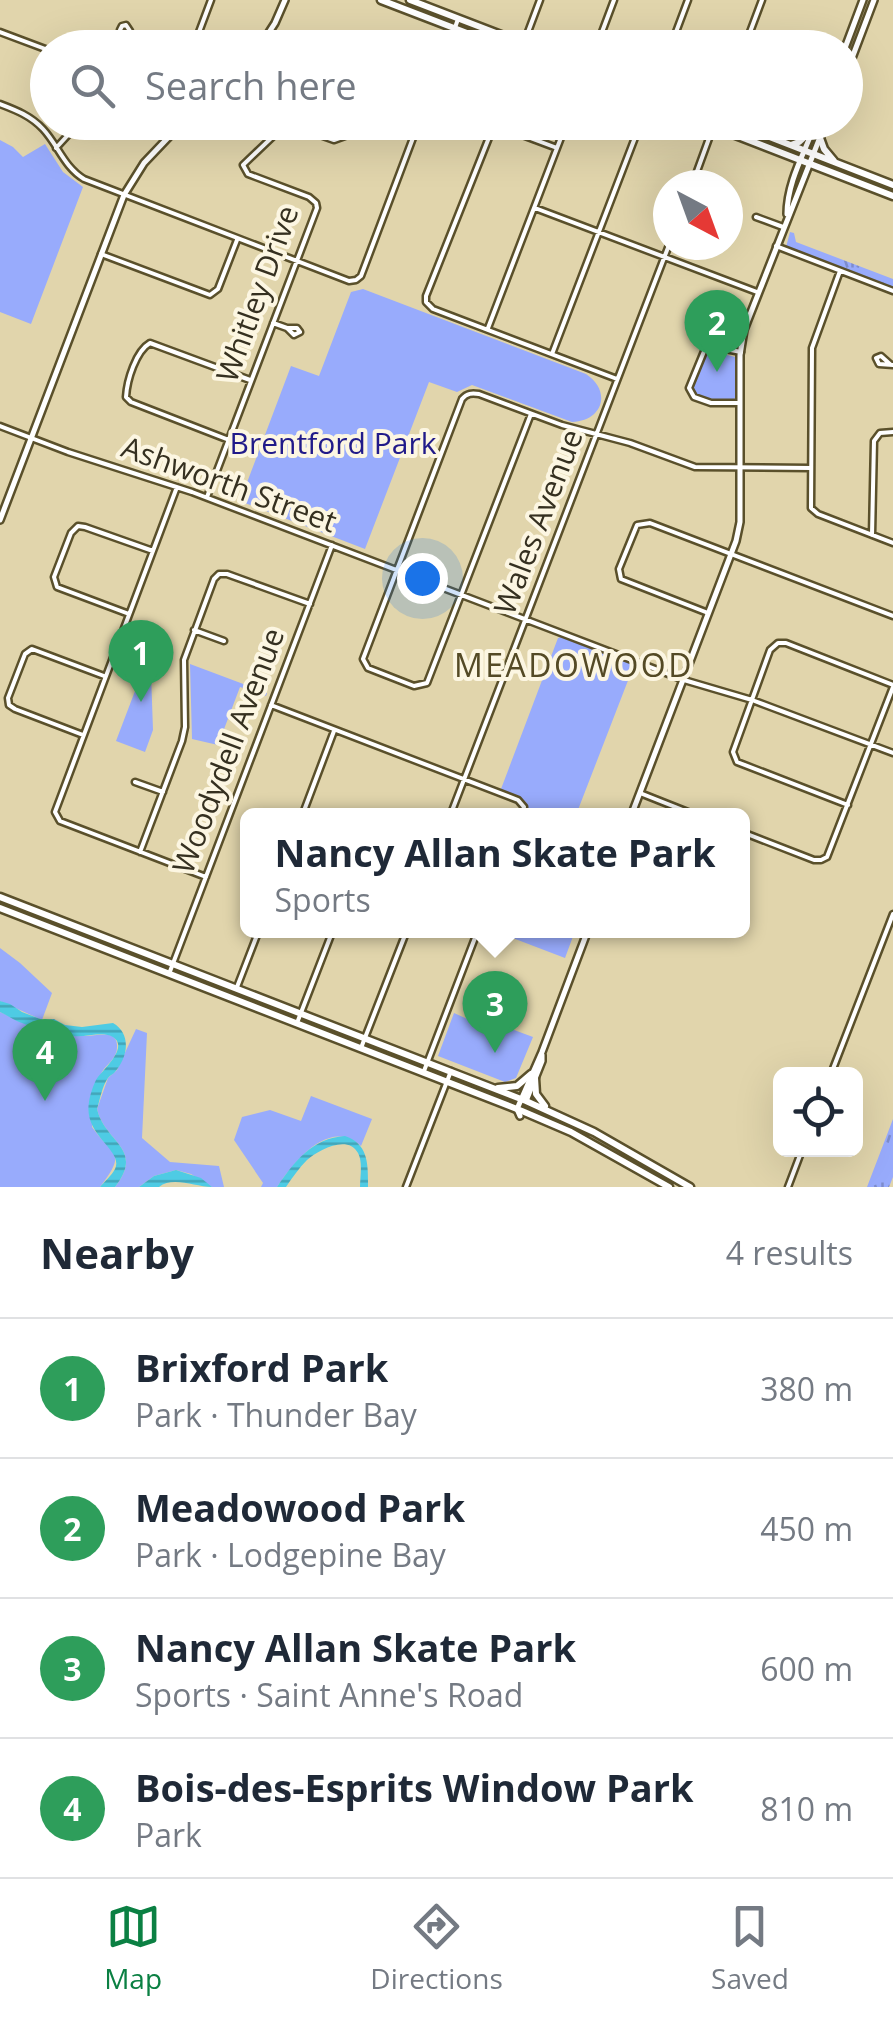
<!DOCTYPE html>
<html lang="en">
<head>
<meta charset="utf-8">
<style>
  :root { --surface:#fff; --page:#f6f6f7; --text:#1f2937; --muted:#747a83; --line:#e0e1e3; --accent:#0b8043 }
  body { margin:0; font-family:"Open Sans",sans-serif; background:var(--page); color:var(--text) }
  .controls { position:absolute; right:30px; bottom:30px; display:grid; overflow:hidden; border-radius:15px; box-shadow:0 10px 40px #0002 }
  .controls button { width:90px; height:90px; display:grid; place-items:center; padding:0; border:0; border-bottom:2px solid var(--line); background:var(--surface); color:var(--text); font:50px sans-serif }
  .compass { position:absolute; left:653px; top:170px; width:90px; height:90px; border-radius:50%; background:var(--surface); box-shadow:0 10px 40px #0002; rotate:139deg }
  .you { position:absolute; left:422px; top:578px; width:35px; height:35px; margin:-25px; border:8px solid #fff; border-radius:50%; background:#1a73e8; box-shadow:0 0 0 15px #1a73e833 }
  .badge { display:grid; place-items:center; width:65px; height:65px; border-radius:50%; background:var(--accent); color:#fff; font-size:32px; font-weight:700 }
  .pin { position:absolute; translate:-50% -82px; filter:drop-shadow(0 2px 5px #0008) }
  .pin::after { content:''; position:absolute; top:52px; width:35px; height:30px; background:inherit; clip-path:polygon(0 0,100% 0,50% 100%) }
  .popup { position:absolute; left:240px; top:808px; width:510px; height:130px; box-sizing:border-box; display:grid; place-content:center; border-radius:15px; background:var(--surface); filter:drop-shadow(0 2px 8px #0005); font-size:32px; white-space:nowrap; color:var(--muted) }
  .popup b { font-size:38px; color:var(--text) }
  .popup::after { content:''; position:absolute; left:50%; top:100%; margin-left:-20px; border:20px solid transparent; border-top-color:var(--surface) }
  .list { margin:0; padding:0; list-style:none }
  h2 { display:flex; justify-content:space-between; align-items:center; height:130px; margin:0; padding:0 40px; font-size:42px }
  h2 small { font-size:32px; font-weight:400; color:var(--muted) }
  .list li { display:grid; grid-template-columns:65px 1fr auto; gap:30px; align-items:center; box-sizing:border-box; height:140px; padding:0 40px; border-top:2px solid var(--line) }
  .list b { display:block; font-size:38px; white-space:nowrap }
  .list p { margin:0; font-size:32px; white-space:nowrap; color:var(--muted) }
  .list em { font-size:32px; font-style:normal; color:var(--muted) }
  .icon { flex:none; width:55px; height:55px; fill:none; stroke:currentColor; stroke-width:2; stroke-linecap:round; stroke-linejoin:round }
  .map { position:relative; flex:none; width:893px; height:1187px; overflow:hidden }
  .search { position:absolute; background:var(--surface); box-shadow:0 10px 40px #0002; left:30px; right:30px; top:30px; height:110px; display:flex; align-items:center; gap:25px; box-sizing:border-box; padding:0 35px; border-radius:55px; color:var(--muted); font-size:38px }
  .sheet { height:690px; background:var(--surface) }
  nav { display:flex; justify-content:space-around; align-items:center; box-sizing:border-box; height:140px; border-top:2px solid var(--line); background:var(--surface); font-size:28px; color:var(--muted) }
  nav a { display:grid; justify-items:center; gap:5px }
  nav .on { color:var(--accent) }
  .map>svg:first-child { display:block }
</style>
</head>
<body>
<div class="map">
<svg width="893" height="1187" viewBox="0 0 893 1187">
  <defs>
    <pattern id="grass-tufts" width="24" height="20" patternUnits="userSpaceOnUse" patternTransform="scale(2.5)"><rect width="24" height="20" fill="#98abfc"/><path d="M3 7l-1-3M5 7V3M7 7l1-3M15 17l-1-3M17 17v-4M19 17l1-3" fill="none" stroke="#7d8ccc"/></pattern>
    <pattern id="water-rules" width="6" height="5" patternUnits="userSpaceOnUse" patternTransform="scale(2.5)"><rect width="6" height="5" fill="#4ecbe4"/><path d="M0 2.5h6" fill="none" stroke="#42a5b8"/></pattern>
  </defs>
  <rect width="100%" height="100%" fill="#e1d5ac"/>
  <!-- grass -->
  <path fill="url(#grass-tufts)" d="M790 232 794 233 796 242 893 279V288L786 247Z
    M893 1119V1177L889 1187H867Z"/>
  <!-- park -->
  <path fill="#98abfc" d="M0 140 13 147 23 157 45 144 63 172 83 187 31 324 0 312Z
    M363 289 586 374C612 391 603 421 572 422L472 385 457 392 429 382 365 549 240 501 291 366 319 376 351 292Z
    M708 350 735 357 736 397 733 400H709L694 393 692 386Z
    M561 637 634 665 576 815H526L528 810 526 802 501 789 558 638Z
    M190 664 267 693 266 696 240 687 218 745 192 739Z
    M143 670 151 673 153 730 145 752 116 741Z
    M494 931 575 930V931L565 958Z
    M0 948 20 963 52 993 42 1020 0 1001Z
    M0 1012C8 1015 13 1019 21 1022 41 1029 63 1034 84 1036 94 1037 116 1028 117 1045 118 1058 107 1063 102 1072 97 1080 94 1116 92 1127 114 1158 127 1151 100 1187H0Z
    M454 1013 494 1031 506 1027 533 1037 516 1078 505 1082 438 1056Z
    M136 1029 147 1033 142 1138 170 1162 219 1166 224 1187H212L191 1174 176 1170 154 1176 139 1187H115C145 1148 105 1143 97 1109L108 1078 117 1070Z
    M311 1096 372 1119 361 1146C329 1117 294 1162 277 1187H261L263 1183 234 1140 242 1117 270 1110 301 1121Z"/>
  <!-- water -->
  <path fill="url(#water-rules)" d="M0 1001 10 1004 22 1012 43 1020 54 1019 65 1025 82 1027 113 1023C132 1034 128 1058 114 1073 112 1075 109 1076 108 1078 102 1086 100 1100 97 1109 105 1143 145 1148 115 1187H100C104 1182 112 1175 115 1169 124 1150 83 1136 89 1102 90 1095 93 1086 96 1080 101 1071 132 1046 111 1036 101 1031 84 1038 73 1036 56 1034 28 1027 13 1019 9 1017 5 1014 0 1012Z
    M345 1136C369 1144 368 1165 368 1187H360C360 1177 363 1162 358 1153 348 1134 318 1150 307 1160 299 1168 292 1178 286 1187H277C294 1162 312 1138 345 1136Z
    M176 1170 201 1178 212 1187C195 1187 173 1176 159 1187H139L154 1176Z"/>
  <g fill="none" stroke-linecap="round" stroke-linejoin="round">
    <defs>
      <path id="minor" d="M0 32 48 50
        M124 48 120 30 122 26 126 25 130 31 126 48
        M193 48 211 0
        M448 48 458 19
        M522 48 540 0
        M596 48 614 0
        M670 48 688 0
        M744 48 762 0
        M0 104C16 110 31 116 43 129 58 145 64 167 84 179L349 281 356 280 361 276 419 122
        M56 148 80 122
        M557 148 501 127 492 130 426 296V302L433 309 617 379
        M692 185 715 122
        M535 208 757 292
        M756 217 783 227
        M776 246 893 291
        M101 254 210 295 218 289 237 240
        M840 271 812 348 811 508 818 514 893 543
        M273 323 287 328 294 335 300 332 297 328H287
        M488 328 567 122
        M552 354 641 122
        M891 365 881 356 876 358 879 364 893 365
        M740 403H711L694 397 689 388 705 349 715 347 741 352
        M531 414 427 683 414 686 368 668 363 659 462 399C467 393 472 393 479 394L562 425 630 443 695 467 811 468
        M0 426 68 452 192 492 684 680 752 700 893 753
        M229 440 131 402 126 397C127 380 136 351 150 343L250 380
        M177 487 55 812 60 821 206 877
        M207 497 317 208 316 203 309 197 248 174 243 165 287 123 334 140 345 136 351 122
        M872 535 874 441 880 433 893 432
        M708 613 621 579 619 569 637 525 650 523 893 616
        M129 614 57 587 54 577 71 533 78 526 85 527 153 551
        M194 630 224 641
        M271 705 518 800 524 807 522 816
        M83 735 15 709 9 705 8 698 25 654 32 649 104 676
        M135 782 163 792
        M640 793 698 816
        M848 805 737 762 733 752 770 650 778 643H786L893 685
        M302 816 334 731
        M450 816 669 245
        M742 832 814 860H821L827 857 893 687
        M140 852 182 741 185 727 184 660 214 579 219 574H227L310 604
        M169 974 332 545
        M237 987 259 930
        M297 1023 333 930
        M361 1048 407 930
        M424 1071 478 930
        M831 1074 893 914
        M406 1187 451 1071
        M788 1187 802 1150"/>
      <path id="tertiary" d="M259 48 275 23 285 0
        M845 48 863 0
        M846 74 874 0
        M787 214C787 182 805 152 816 122
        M0 520 124 195 144 163 183 122
        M631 816 736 541 740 522V355L744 330 826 122
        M526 1101 542 1061V1055
        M520 1116 517 1109 542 1052 588 930"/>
      <path id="secondary" d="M381 0 506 48
        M410 0 535 48
        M702 122 893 196
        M731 122 893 185
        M761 122 762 131 767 136
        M820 138 824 149 834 161
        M791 145 799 142 813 129
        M0 897 526 1101 594 1132 690 1187
        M0 908 522 1111 571 1132 669 1187
        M535 1078 536 1094 545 1106
        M498 1088 517 1086 531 1074"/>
    </defs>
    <!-- minor casing -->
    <use href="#minor" stroke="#5a502b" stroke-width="9"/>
    <!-- tertiary casing -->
    <use href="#tertiary" stroke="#5a502b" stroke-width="10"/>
    <!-- secondary casing -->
    <use href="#secondary" stroke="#5a502b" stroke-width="11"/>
    <!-- minor -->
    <use href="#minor" stroke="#fff" stroke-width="4"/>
    <!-- tertiary -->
    <use href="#tertiary" stroke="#fff" stroke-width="5"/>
    <!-- secondary -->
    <use href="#secondary" stroke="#fff" stroke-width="6"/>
  </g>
  <g text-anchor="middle" stroke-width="8" stroke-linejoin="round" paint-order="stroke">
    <!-- street labels -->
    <g font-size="30" fill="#353020" stroke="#fcf6e2">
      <text transform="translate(258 294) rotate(-70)" y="10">Whitley Drive</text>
      <text transform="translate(229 485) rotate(20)" y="10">Ashworth Street</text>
      <text transform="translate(539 522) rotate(-69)" y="10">Wales Avenue</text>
      <text transform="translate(229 751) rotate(-69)" y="10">Woodydell Avenue</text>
    </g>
    <!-- park labels -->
    <g font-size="30" fill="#211a89" stroke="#fcf6e2">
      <text x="333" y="454">Brentford Park</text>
    </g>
    <!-- neighbourhood labels -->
    <g font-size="32" letter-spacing="2.5" fill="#544a25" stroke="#fcf6e2">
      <text x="574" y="677">MEADOWOOD</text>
    </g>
  </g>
</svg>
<div class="controls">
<button><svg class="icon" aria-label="locate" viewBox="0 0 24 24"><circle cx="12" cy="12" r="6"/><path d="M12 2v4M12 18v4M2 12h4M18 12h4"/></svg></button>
</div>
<svg class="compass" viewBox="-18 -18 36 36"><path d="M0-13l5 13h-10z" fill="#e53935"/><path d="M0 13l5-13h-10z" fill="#747a83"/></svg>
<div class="you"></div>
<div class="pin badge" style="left:141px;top:702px;background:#2e9e5b">1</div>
<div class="pin badge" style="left:717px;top:372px;background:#2e9e5b">2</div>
<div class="pin badge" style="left:495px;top:1053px;background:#2e9e5b">3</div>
<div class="popup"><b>Nancy Allan Skate Park</b>Sports</div>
<div class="pin badge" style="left:45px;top:1101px;background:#2e9e5b">4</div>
<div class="search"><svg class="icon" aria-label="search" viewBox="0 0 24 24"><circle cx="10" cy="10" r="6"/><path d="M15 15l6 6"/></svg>Search here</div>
</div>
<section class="sheet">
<h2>Nearby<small>4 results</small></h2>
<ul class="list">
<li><span class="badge" style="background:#2e9e5b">1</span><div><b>Brixford Park</b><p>Park · Thunder Bay</p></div><em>380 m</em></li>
<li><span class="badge" style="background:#2e9e5b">2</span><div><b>Meadowood Park</b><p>Park · Lodgepine Bay</p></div><em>450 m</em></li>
<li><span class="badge" style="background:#2e9e5b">3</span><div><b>Nancy Allan Skate Park</b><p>Sports · Saint Anne's Road</p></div><em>600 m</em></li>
<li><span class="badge" style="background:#2e9e5b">4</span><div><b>Bois-des-Esprits Window Park</b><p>Park</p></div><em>810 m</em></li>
</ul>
</section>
<nav>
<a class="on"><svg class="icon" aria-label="map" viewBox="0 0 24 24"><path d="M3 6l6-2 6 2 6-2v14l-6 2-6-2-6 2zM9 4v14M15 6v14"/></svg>Map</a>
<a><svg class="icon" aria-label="directions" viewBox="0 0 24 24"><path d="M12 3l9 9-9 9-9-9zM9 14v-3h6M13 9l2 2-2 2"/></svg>Directions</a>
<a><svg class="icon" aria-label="saved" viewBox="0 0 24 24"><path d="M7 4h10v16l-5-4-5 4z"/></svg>Saved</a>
</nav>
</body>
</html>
